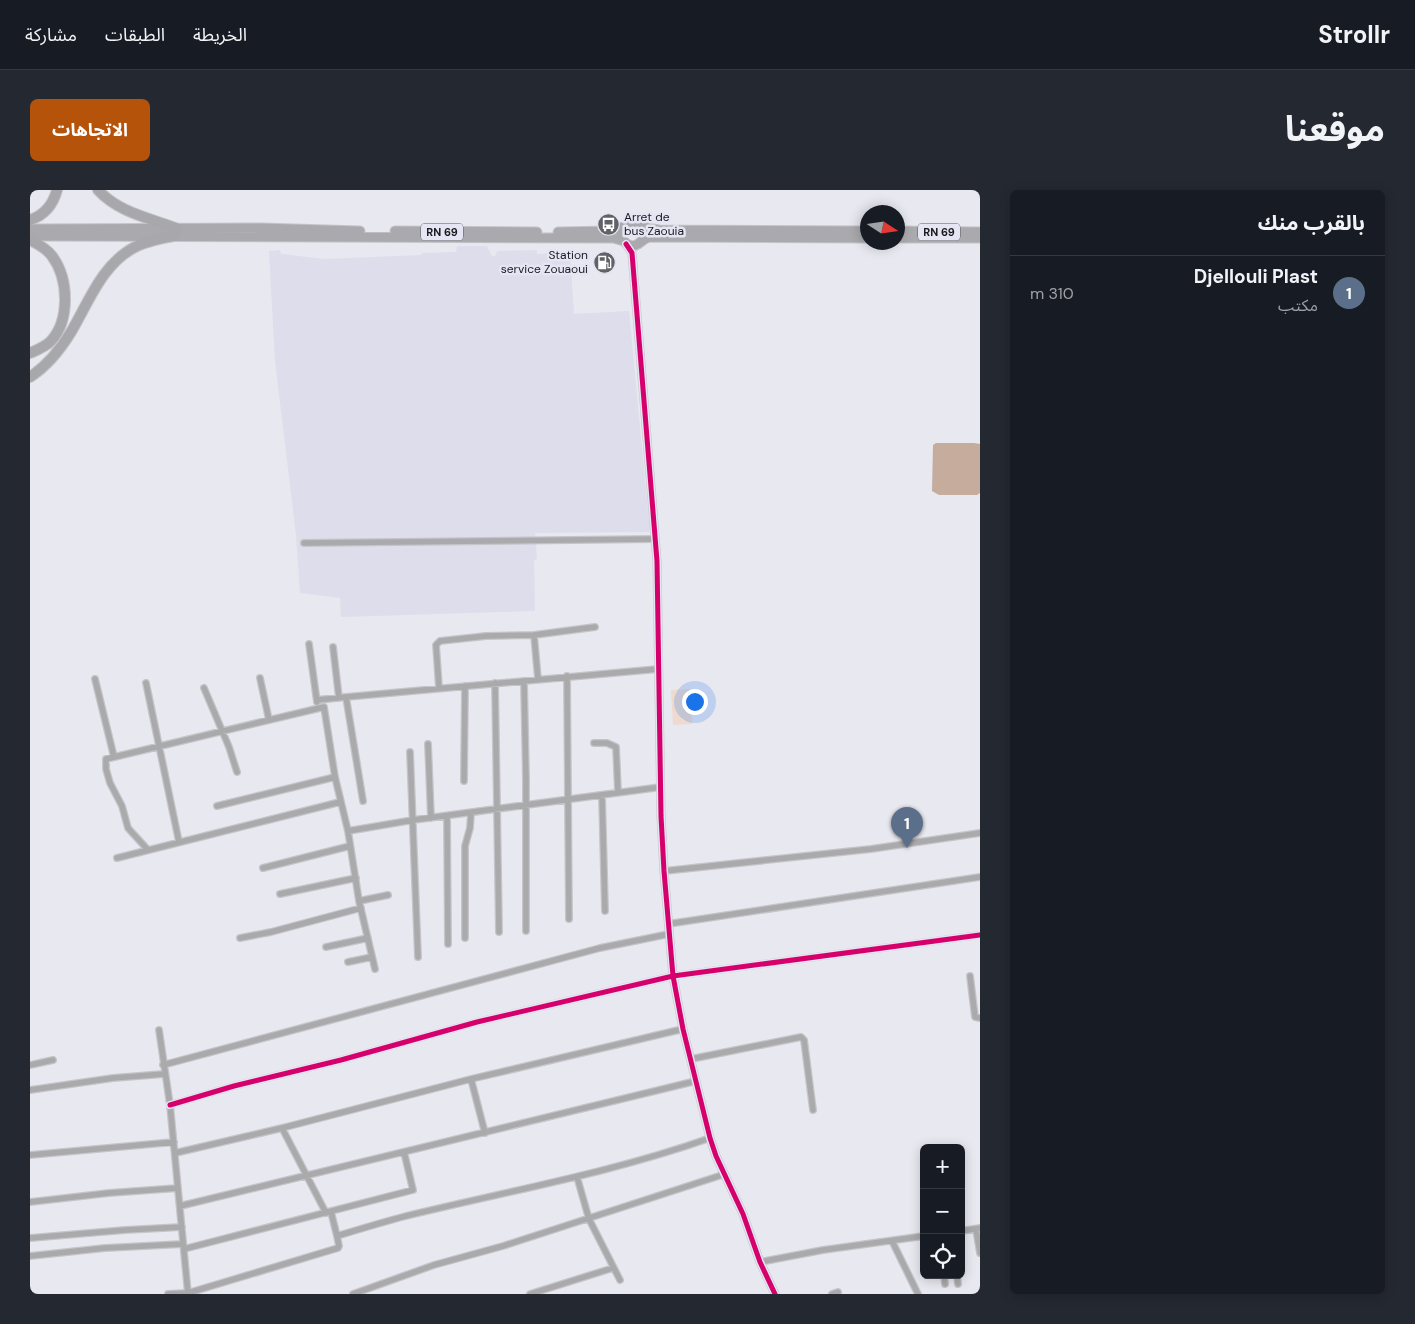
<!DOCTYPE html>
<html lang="ar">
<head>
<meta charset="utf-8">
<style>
  :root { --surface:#171b24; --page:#242831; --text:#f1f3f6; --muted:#9ea1a6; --line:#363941; --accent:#b45309 }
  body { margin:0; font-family:"DM Sans","Noto Sans Arabic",sans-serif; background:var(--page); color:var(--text); direction:rtl }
  .controls { position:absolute; right:15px; bottom:15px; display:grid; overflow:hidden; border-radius:8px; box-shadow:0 2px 12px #0003 }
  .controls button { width:45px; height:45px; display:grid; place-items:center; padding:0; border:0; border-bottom:1px solid var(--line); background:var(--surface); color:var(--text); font:25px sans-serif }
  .compass { position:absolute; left:830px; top:15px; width:45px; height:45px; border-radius:50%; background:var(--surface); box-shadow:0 2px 12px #0003; rotate:102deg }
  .you { position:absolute; left:664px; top:511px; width:18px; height:18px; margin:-12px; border:4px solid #fff; border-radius:50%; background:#1a73e8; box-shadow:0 0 0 8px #1a73e833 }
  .badge { display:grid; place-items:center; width:32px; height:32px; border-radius:50%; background:var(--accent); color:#fff; font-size:16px; font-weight:700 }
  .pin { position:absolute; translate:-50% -41px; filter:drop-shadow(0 1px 2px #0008) }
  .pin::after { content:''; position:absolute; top:26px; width:18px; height:15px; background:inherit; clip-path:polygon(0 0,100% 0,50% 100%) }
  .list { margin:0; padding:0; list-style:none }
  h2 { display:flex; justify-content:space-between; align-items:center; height:65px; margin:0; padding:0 20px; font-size:21px }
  h2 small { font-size:16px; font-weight:400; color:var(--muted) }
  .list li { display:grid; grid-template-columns:32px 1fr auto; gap:15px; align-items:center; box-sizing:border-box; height:75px; padding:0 20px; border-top:1px solid var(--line) }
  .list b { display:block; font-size:19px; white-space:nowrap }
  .list p { margin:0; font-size:16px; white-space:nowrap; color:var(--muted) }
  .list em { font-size:16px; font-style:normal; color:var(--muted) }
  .icon { flex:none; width:28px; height:28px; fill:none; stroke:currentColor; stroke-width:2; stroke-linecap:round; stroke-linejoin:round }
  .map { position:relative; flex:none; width:950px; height:1104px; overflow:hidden; direction:ltr; border-radius:8px }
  header { display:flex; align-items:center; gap:30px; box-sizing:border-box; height:70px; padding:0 25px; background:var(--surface); border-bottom:1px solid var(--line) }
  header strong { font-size:24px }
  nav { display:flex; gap:28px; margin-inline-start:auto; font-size:18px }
  .intro { display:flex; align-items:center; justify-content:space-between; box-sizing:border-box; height:120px; padding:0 30px }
  h1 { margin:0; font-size:35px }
  .button { padding:12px 22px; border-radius:8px; background:var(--accent); color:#fff; font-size:18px; font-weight:700 }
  main { display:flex; gap:30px; padding:0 30px }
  aside { flex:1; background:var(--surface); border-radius:8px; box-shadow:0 2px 12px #0003 }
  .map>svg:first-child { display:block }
</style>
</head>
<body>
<header>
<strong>Strollr</strong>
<nav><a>الخريطة</a><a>الطبقات</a><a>مشاركة</a></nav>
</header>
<div class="intro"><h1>موقعنا</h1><a class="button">الاتجاهات</a></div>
<main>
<aside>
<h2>بالقرب منك<small></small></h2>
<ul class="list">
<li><span class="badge" style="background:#5c6f8a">1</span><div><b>Djellouli Plast</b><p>مكتب</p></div><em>310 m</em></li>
</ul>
</aside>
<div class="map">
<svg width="950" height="1104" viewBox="0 0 950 1104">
  <rect width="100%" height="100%" fill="#e8e8f0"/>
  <!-- built -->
  <path fill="#ddddec" d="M427 56H457L462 66H465L467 61 507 60V64L540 62 544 124 599 121 620 342 505 343 507 369 504 370 505 421 311 427 310 408 270 403 266 345 245 171 239 61 250 60 251 64 295 69 391 65 392 63 426 62Z"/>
  <!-- green -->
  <path fill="#eedacf" d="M660 499 662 534 643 535 641 500Z"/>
  <!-- water -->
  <path fill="#c6ac9d" d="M906 253H944L950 254V303L947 305H909L902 301 903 255Z"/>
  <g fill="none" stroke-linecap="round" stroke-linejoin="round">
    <defs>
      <path id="minor" d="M274 353 625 349
        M504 445 508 489
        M279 454 287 512
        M303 457 309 508
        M537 486 539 729
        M230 488 239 530
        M65 489 84 567
        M494 491 496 590V741
        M116 493 149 652
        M465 493 469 742
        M174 498 199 557 207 582
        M409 498 406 455 410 451 456 446 504 445 565 437
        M316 507 628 479
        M287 510 316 507 333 611
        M564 553H577L586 557 588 602
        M398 554 401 628
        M380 562 388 767
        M434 591 435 496
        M572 605 575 721
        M187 616 305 587
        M417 627 418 754
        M318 641 383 630 631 597
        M118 660 98 638 92 616 80 593 76 579V569L294 517 305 587 318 641 329 711 345 779
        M87 668 310 612
        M233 678 320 656
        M634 681 841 659 950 643
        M250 704 326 688
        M329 711 358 705
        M638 734 950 687
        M210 748 241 742 331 718
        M435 748V656L440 638 441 623
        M296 757 338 748
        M318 772 342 767
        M940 786 945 827 950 828
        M129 840 140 915 158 1104
        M661 869 771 847 774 850 783 920
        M0 875 23 870
        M133 875 570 758 639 744
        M441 889 455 943
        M0 900 83 888 134 884
        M140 915 204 896 311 870 447 832 643 786 950 745
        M252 938 296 1023
        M145 963 252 938 441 889 653 839
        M0 965 144 952
        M547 987 559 1029 590 1090
        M0 1012 79 1003 148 998
        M150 1016 666 891
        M301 1022 307 1046
        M946 1039 950 1063
        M931 1041 950 1038
        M0 1048 95 1040 152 1037
        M862 1051 888 1104
        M154 1059 383 1000 374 962
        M0 1066 75 1058 153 1054
        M730 1072 793 1060 894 1046
        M914 1085 915 1094
        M927 1085 928 1094
        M138 1104 158 1103 308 1058 309 1056 307 1046C330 1039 353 1032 376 1026 478 1001 581 983 680 948
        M323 1104 404 1075 473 1056 695 984
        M500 1104 583 1078
        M802 1104 808 1102"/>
      <path id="tertiary" d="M596 54 602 63 627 371 631 626 634 681 643 786 653 839 680 948 686 966 713 1024 730 1072 745 1104"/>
      <path id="trunk" d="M612 37 629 40 838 41
        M0 39 231 38 330 41
        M365 41 507 42
        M868 41 950 42
        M528 42 580 41 593 37
        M0 46 583 48 594 51
        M868 48H950
        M612 49 613 40 607 33H598L591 40C590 49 598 60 608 54 612 51 614 49 619 47L838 48"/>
      <path id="motorway" d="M68 0C89 23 120 28 148 39
        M0 30C15 25 23 15 27 0
        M0 50C8 54 17 59 22 66 39 89 40 130 21 151 15 157 7 160 0 163
        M0 187C17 176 30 160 41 142 59 112 72 73 107 56 119 51 131 48 144 46"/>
    </defs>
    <!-- minor casing -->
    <use href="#minor" stroke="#c4c4c9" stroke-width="8"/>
    <!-- tertiary casing -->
    <use href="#tertiary" stroke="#c4c4c9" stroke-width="9"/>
    <!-- trunk casing -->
    <use href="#trunk" stroke="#c4c4c9" stroke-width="11"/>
    <!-- motorway casing -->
    <use href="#motorway" stroke="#c4c4c9" stroke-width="12"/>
    <!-- minor -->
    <use href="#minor" stroke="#aaaaac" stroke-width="5.5"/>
    <!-- tertiary -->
    <use href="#tertiary" stroke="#aaaaac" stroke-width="7"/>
    <!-- trunk -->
    <use href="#trunk" stroke="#aaaaae" stroke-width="9"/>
    <!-- motorway -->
    <use href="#motorway" stroke="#a7a7ac" stroke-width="10"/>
    <defs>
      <path id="cycleway" d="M596 54 602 63 627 371 631 626 634 681 643 786 653 839 680 948 686 966 713 1024 730 1072 745 1104
        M140 915 204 896 311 870 447 832 643 786 950 745"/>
    </defs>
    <!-- cycleway casing -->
    <use href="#cycleway" stroke="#e5e5f3" stroke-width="8"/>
    <!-- cycleway -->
    <use href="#cycleway" stroke="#d6006c" stroke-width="5"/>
  </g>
  <!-- icons -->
  <defs>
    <symbol id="bus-disc" viewBox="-11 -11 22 22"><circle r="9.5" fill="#616168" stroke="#e5e5f3"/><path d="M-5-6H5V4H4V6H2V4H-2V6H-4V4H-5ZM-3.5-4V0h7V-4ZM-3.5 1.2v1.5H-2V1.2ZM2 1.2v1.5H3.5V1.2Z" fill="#fff"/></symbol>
    <symbol id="fuel-disc" viewBox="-11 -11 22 22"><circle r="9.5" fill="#616168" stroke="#e5e5f3"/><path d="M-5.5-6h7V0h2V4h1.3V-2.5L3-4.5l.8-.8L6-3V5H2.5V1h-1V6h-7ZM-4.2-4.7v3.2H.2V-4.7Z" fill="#fff"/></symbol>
  </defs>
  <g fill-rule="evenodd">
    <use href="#bus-disc" x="566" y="22" width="25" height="25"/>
    <use href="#fuel-disc" x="562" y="60" width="25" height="25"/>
  </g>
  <g text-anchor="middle" stroke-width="5" stroke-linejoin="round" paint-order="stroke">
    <!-- shield labels -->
    <g fill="#e5e5f3" stroke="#56565e" stroke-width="1">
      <rect x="391" y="33.5" width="42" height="17" rx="4"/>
      <rect x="888" y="33.5" width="42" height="17" rx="4"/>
    </g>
    <g font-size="11" font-weight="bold" fill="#19191e">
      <text x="412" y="46">RN 69</text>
      <text x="909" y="46">RN 69</text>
    </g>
    <!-- poi labels -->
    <g font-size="12" fill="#19191e" stroke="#e5e5f3" text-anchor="start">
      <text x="594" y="31">Arret de<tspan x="594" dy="14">bus Zaouia</tspan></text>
      <text x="558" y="69" text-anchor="end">Station<tspan x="558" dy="14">service Zouaoui</tspan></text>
    </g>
  </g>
</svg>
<div class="controls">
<button>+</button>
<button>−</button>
<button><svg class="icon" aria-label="locate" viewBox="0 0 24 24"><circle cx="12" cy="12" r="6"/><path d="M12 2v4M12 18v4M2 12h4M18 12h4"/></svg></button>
</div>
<svg class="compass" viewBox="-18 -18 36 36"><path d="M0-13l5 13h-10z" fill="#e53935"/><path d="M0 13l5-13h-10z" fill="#9ea1a6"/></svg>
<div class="you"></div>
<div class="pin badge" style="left:877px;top:658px;background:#5c6f8a">1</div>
</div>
</main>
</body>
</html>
